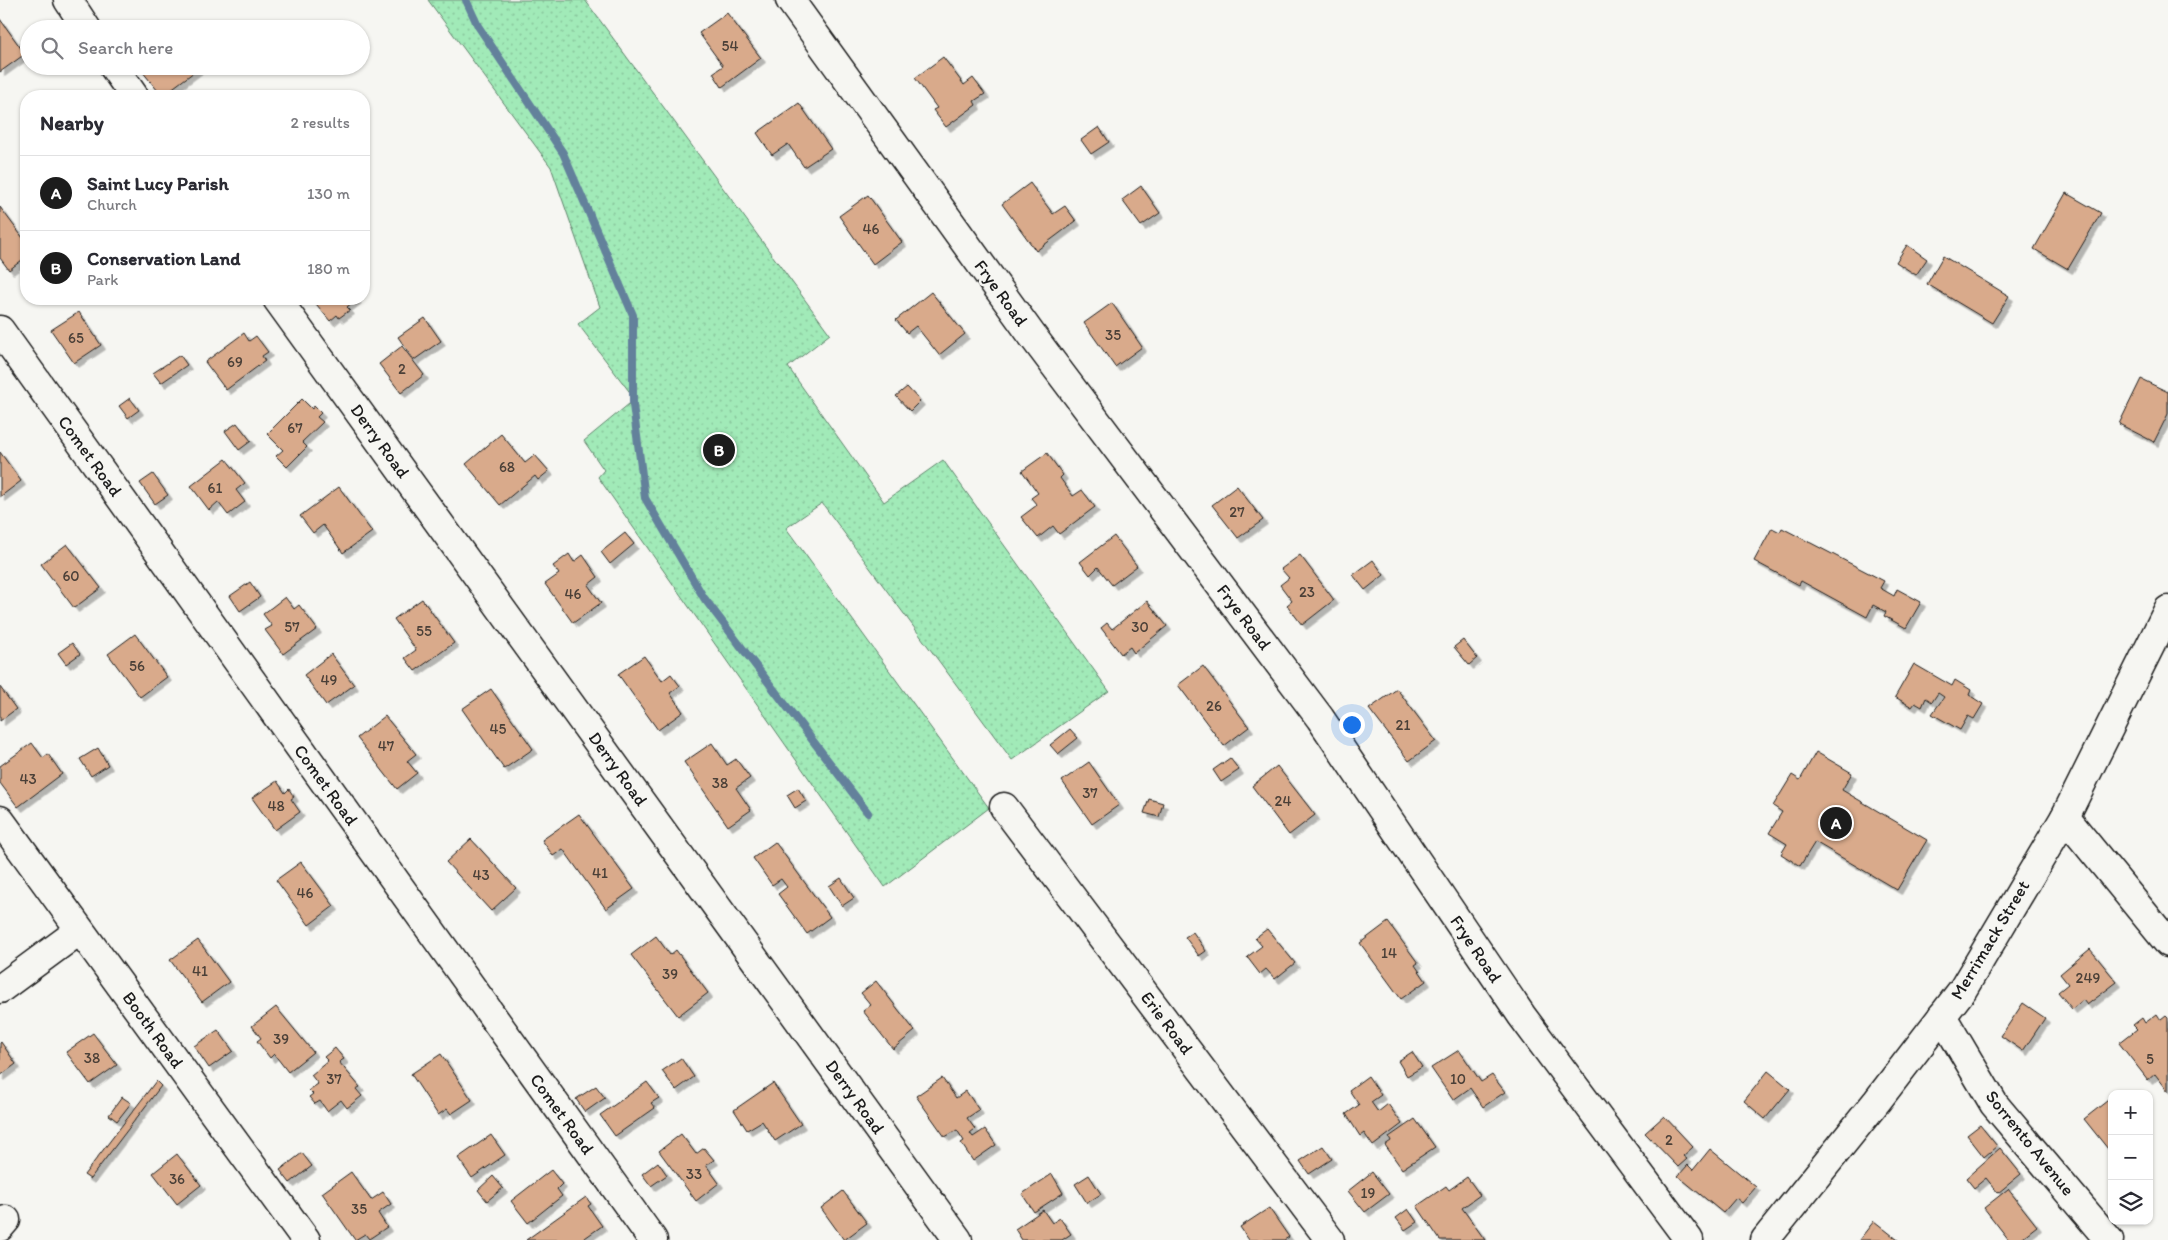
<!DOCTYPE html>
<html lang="en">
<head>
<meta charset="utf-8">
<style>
  :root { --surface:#fff; --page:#f2f2f3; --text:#2b2b33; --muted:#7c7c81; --line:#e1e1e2; --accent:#1c1c1c }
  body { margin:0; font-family:Itim,sans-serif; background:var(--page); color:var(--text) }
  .controls { position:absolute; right:15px; bottom:15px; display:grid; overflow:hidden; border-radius:10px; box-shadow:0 1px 4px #0004 }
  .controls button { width:45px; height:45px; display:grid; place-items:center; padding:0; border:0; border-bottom:1px solid var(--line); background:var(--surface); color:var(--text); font:25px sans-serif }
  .you { position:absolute; left:1351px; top:724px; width:18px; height:18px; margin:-12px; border:4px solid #fff; border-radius:50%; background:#1a73e8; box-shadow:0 0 0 8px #1a73e833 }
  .badge { display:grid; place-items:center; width:32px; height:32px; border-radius:50%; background:var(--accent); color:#fff; font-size:16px; font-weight:700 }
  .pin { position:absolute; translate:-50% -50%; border:2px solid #fff; box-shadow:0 1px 5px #0006 }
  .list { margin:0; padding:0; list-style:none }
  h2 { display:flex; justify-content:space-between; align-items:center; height:65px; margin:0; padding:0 20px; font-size:21px }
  h2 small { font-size:16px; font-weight:400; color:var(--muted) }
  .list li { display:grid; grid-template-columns:32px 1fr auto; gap:15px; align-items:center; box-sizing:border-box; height:75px; padding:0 20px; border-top:1px solid var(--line) }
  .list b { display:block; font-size:19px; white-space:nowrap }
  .list p { margin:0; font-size:16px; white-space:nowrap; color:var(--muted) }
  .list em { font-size:16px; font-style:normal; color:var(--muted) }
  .icon { flex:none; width:28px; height:28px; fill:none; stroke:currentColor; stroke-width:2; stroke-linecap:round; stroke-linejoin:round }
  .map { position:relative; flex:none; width:2168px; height:1240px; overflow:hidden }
  .search { position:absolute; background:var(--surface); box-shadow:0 1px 4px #0004; left:20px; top:20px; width:350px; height:55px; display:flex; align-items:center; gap:12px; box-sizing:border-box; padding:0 18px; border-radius:28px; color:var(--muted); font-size:19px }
  .panel { position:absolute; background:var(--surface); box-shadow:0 1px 4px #0004; left:20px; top:90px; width:350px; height:215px; border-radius:20px }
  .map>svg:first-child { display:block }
</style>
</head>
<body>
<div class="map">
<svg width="2168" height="1240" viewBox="0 0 2168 1240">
  <defs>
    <pattern id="park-dots" width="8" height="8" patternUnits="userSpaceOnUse" patternTransform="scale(1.25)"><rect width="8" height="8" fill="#a1eab8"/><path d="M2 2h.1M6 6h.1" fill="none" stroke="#8ac89e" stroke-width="1.8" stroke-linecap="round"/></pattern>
    <filter id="shadow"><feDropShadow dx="4.5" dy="4.5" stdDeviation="0" flood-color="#0004"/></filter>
  </defs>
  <rect width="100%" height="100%" fill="#f6f6f2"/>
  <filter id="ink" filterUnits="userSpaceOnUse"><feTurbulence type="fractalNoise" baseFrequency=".02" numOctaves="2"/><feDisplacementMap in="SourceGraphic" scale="10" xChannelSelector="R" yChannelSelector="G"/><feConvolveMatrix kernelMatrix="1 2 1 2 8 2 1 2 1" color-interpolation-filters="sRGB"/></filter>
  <g filter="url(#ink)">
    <!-- park -->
    <path fill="url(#park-dots)" stroke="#5e836a" d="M428 0H585L830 334 788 367 884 502 943 460 1109 691 1012 760 822 503 786 528 989 808 885 887 598 477 604 470 584 441 635 399 578 324 600 307 551 167Z"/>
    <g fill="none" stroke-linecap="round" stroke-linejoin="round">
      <!-- stream -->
      <path stroke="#64819b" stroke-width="8" d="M466 0 478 26 563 153 633 315V405L645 498 704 598 868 813"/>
    </g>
    <!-- building -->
    <path fill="#d9aa8b" stroke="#1c1c1c" filter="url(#shadow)" d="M727 13 761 58 722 87 713 73 723 66 699 33Z
      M0 19 25 54 0 72Z
      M943 57 964 85 973 78 985 94 974 101 976 105 946 127 933 110 937 108 915 78Z
      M138 66H202L162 96Z
      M799 103 831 149 804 167 788 144 772 155 757 133Z
      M1099 127 1109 142 1091 154 1081 140Z
      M1030 183 1053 214 1065 206 1076 221 1036 251 1002 204Z
      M1141 186 1160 213 1141 226 1122 200Z
      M2066 193 2101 213 2068 269 2034 249Z
      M868 195 902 242 873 264 839 216Z
      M0 207 26 242V257L9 270 0 258Z
      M1907 245 1927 259 1916 275 1896 262Z
      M1943 256 2009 296 1992 323 1927 284Z
      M931 292 965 334 939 355 916 326 907 333 896 320Z
      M312 299H357L347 307 350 310 339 318 337 315 330 321Z
      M1112 303 1142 347 1115 367 1084 323Z
      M79 312 101 345 74 363 51 330Z
      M425 318 441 341 414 360 398 337Z
      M244 333 249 341 256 336 268 352 262 356 265 361 226 390 205 362Z
      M402 346 424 375 401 393 379 364Z
      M180 355 187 365 161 383 153 373Z
      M2141 379 2168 392V414L2154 442 2119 424Z
      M907 387 920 401 910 411 896 396Z
      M130 398 139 410 128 418 119 406Z
      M302 399 312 409 314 406 321 413 317 417 323 422 302 442 307 447 287 467 276 456 283 450 267 434Z
      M237 423 251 441 239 450 225 431Z
      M501 434 525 463 535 455 549 471 538 480 535 476 500 505 466 464Z
      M0 452 21 481 0 497Z
      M1047 453 1063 475 1060 478 1073 496 1082 490 1095 507 1059 534 1053 526 1038 538 1021 517 1037 505 1031 498 1038 493 1022 471Z
      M226 459 245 483 236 490 245 502 228 515 218 502 209 510 191 486Z
      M153 474 168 495 155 504 140 483Z
      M1237 486 1263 520 1238 538 1212 505Z
      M339 487 372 532 343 553 323 525 313 533 300 516Z
      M1772 528 1780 532 1782 528 1884 581 1880 588 1894 596 1897 589 1921 602 1906 628 1884 616 1886 612 1873 605 1867 617 1801 581 1799 585 1754 561Z
      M625 533 634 544 610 564 601 552Z
      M1114 536 1137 566 1112 585 1098 567 1090 575 1080 562Z
      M67 544 101 588 74 608 41 564Z
      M569 554 574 562 583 555 598 577 588 585 601 603 573 623 545 584 559 574 553 566Z
      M1300 555 1334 600 1302 625 1287 605 1292 601 1280 585 1289 578 1281 569Z
      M1373 560 1384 575 1365 590 1353 575Z
      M250 582 260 597 240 611 230 596Z
      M285 597 294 609 299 605 317 629 283 654 265 630 272 626 263 614Z
      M422 599 454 643 415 671 405 658 416 650 394 619Z
      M1147 601 1167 626 1134 653 1130 647 1121 654 1101 628 1107 623 1112 629Z
      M135 634 167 677 140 697 108 654Z
      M1463 640 1477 658 1469 665 1454 647Z
      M72 643 80 654 66 664 58 653Z
      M331 654 354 685 326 705 304 675Z
      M644 656 662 681 671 674 680 686 670 693 683 712 658 730 618 674Z
      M1914 664 1952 686 1955 680 1971 690 1969 695 1983 704 1974 719 1968 716 1960 730 1932 714 1944 697 1938 693 1932 702 1926 698 1922 707 1915 703 1912 707 1895 697Z
      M1203 666 1249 727 1224 746 1178 685Z
      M0 687 16 709 0 721Z
      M491 689 533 749 504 769 462 709Z
      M1397 689 1436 741 1409 761 1369 709Z
      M385 716 416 754 407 761 417 773 397 789 357 738Z
      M1070 729 1078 738 1058 754 1050 745Z
      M32 743 43 758 48 754 62 774 18 807 0 783V766Z
      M712 743 727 765 736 759 750 778 736 788 751 810 728 826 684 762Z
      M98 748 108 765 91 776 80 759Z
      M1816 752 1852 773 1842 790 1927 840 1897 890 1815 842 1800 866 1781 854 1787 844 1769 833 1782 812 1773 806 1792 775 1800 780Z
      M1230 758 1239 770 1221 782 1213 770Z
      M1089 762 1119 805 1092 824 1062 781Z
      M1277 766 1315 815 1289 835 1252 786Z
      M277 781 285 793 289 789 294 797 291 799 300 812 275 830 252 798Z
      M798 788 806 801 795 808 787 795Z
      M1149 799 1163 803 1159 817 1144 813Z
      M579 814 634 889 606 909 563 849 553 856 542 840Z
      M471 839 516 888 491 911 446 862Z
      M775 842 830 917 807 934 778 894 787 887 781 879 772 885 753 858Z
      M301 862 334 906 309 925 276 880Z
      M841 878 854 898 842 906 829 886Z
      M1388 922 1418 963 1415 965 1426 981 1401 999 1360 943Z
      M1267 929 1295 963 1275 979 1266 969 1260 974 1247 957 1262 946 1255 938Z
      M1193 932 1206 951 1199 956 1185 937Z
      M656 936 670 955 676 950 708 993 678 1016 631 955Z
      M198 940 229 982 202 1002 170 960Z
      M2090 949 2117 982 2087 1005 2083 1000 2072 1009 2058 992 2068 984 2060 974Z
      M876 981 915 1031 893 1049 863 1011 871 1005 861 993Z
      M2023 1003 2045 1018 2023 1051 2001 1036Z
      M276 1007 313 1052 288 1072 274 1054 270 1058 257 1041 261 1038 252 1026Z
      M2157 1014 2161 1020 2166 1016 2168 1018V1091L2155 1074 2148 1080 2119 1043 2137 1029 2133 1025 2142 1018 2145 1023Z
      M218 1030 233 1051 209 1068 194 1046Z
      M93 1033 117 1065 90 1084 66 1052Z
      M1 1042 16 1064 0 1076V1043Z
      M335 1048 344 1059 339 1062 360 1087 356 1089 362 1096 347 1108 341 1100 327 1111 320 1101 315 1104 309 1097 313 1094 309 1090 318 1084 311 1075 328 1061 324 1057Z
      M1459 1050 1481 1082 1492 1075 1505 1092 1483 1107 1470 1088 1453 1100 1431 1068Z
      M1412 1052 1422 1067 1407 1076 1398 1061Z
      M441 1054 472 1100 451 1114 447 1109 438 1115 411 1074Z
      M681 1058 694 1077 676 1090 662 1071Z
      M1768 1071 1790 1089 1765 1119 1744 1101Z
      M1368 1076 1381 1095 1371 1102 1378 1112 1388 1104 1402 1124 1373 1146 1364 1133 1360 1136 1346 1114 1359 1105 1349 1090Z
      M942 1078 956 1098 966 1091 979 1110 967 1118 975 1129 970 1133 973 1137 985 1129 996 1145 973 1161 961 1143 964 1141 957 1130 945 1137 916 1096Z
      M156 1081 161 1086 90 1179 84 1175Z
      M647 1082 659 1098 651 1103 655 1108 615 1136 600 1115Z
      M773 1083 801 1124 775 1141 762 1121 747 1130 734 1110Z
      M596 1086 605 1098 585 1112 576 1099Z
      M122 1097 131 1103 117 1121 109 1115Z
      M2112 1097V1154L2084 1119Z
      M1664 1116 1693 1147 1683 1156 1687 1159 1678 1167 1645 1133Z
      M1415 1119 1435 1147 1402 1169 1385 1145 1391 1141 1389 1137Z
      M1980 1125 1997 1146 1984 1157 1967 1135Z
      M681 1134 696 1154 704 1148 714 1160 706 1165 719 1183 696 1201 659 1151Z
      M491 1135 505 1155 472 1178 458 1158Z
      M1323 1146 1332 1159 1309 1174 1300 1161Z
      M2000 1148 2021 1174 1998 1193 1986 1178 1974 1188 1966 1178Z
      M1710 1149 1756 1187 1742 1203 1736 1198 1723 1213 1678 1176 1688 1165 1693 1170Z
      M302 1153 312 1166 290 1183 280 1170Z
      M177 1154 201 1185 177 1204 153 1173Z
      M658 1162 667 1175 651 1186 642 1174Z
      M551 1170 562 1184 557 1189 562 1196 528 1223 511 1201Z
      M351 1172 371 1200 383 1192 391 1204 378 1213 387 1227 369 1239 365 1234 355 1240 322 1193Z
      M1372 1172 1389 1194 1365 1212 1348 1191Z
      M1052 1174 1063 1193 1034 1212 1022 1194Z
      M1089 1175 1101 1194 1087 1203 1075 1184Z
      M493 1176 503 1188 487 1201 478 1190Z
      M1467 1177 1480 1195 1462 1208 1485 1240H1440L1417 1206 1446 1186 1449 1190Z
      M2008 1189 2037 1226 2019 1240H2009L1984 1208Z
      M843 1191 867 1223 844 1240 821 1208Z
      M586 1197 591 1204 588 1206 602 1226 582 1240H526Z
      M1269 1208 1289 1237 1284 1240H1249L1240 1227Z
      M1408 1209 1417 1222 1405 1230 1396 1218Z
      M1043 1210 1052 1223 1060 1218 1071 1234 1062 1240H1022L1015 1229Z
      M1874 1221 1898 1240H1859Z"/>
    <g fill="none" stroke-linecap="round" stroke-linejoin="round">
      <defs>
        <path id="minor" d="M68 0 87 29
          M790 0 1031 334 1320 718 1522 1016 1689 1240
          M113 66 134 96
          M277 299 958 1240
          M0 330 653 1240
          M1004 807 1330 1240
          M2065 817 2168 943
          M0 820 306 1240
          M0 989 80 930
          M1942 1016 1994 1104 2109 1240
          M0 1227 6 1220"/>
        <path id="major" d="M1765 1240 1877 1101 1963 989 2065 817 2168 610"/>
      </defs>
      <!-- minor casing -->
      <use href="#minor" stroke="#1c1c1c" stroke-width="31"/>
      <!-- major casing -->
      <use href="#major" stroke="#1c1c1c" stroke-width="31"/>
      <!-- minor -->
      <use href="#minor" stroke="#f6f6f2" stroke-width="28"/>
      <!-- major -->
      <use href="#major" stroke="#f6f6f2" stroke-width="28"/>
    </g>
  </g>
  <g text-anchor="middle" stroke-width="5" stroke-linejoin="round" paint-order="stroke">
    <!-- number labels -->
    <g font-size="15" fill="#4b4038">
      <text x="730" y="51">54</text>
      <text x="871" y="234">46</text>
      <text x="1113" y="340">35</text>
      <text x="76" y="343">65</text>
      <text x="235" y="367">69</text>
      <text x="402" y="374">2</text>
      <text x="295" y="433">67</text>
      <text x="507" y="472">68</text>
      <text x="215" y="493">61</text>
      <text x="1237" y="517">27</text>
      <text x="71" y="581">60</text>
      <text x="1307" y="597">23</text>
      <text x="573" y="599">46</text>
      <text x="292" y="632">57</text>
      <text x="1140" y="632">30</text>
      <text x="424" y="636">55</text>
      <text x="137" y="671">56</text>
      <text x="329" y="685">49</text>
      <text x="1214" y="711">26</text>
      <text x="1403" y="730">21</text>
      <text x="498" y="734">45</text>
      <text x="386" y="751">47</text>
      <text x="28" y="784">43</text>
      <text x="720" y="788">38</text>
      <text x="1090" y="798">37</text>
      <text x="1283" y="806">24</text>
      <text x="276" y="811">48</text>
      <text x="600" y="878">41</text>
      <text x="481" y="880">43</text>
      <text x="305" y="898">46</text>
      <text x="1389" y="958">14</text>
      <text x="200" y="976">41</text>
      <text x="670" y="979">39</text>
      <text x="2088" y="983">249</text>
      <text x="281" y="1044">39</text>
      <text x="92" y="1063">38</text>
      <text x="2150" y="1064">5</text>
      <text x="334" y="1084">37</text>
      <text x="1458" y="1084">10</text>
      <text x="1669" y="1145">2</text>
      <text x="694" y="1179">33</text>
      <text x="177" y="1184">36</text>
      <text x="1368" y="1198">19</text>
      <text x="359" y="1214">35</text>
    </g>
    <!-- street labels -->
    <g font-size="18" fill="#1c1c1c" stroke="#f6f6f2">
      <text transform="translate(1001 293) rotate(54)" y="6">Frye Road</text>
      <text transform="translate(380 441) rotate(54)" y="6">Derry Road</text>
      <text transform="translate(90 456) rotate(54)" y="6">Comet Road</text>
      <text transform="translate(1244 617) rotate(53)" y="6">Frye Road</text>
      <text transform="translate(618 769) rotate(54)" y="6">Derry Road</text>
      <text transform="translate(326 785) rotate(54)" y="6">Comet Road</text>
      <text transform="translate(1990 940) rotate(-59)" y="6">Merrimack Street</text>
      <text transform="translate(1476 949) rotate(56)" y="6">Frye Road</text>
      <text transform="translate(1167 1023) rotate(53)" y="6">Erie Road</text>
      <text transform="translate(153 1030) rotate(54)" y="6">Booth Road</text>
      <text transform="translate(855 1097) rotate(54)" y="6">Derry Road</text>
      <text transform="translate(562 1114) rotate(54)" y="6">Comet Road</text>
      <text transform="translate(2030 1143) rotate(51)" y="6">Sorrento Avenue</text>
    </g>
  </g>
</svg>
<div class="controls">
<button>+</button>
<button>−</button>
<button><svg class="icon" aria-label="layers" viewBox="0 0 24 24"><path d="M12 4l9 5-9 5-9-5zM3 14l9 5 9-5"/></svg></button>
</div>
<div class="you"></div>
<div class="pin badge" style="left:1836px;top:823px">A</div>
<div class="pin badge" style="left:719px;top:450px">B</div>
<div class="search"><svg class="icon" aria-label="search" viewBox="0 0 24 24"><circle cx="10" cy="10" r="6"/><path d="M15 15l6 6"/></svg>Search here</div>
<section class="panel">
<h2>Nearby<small>2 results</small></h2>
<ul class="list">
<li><span class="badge">A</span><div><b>Saint Lucy Parish</b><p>Church</p></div><em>130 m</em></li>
<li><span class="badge">B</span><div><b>Conservation Land</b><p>Park</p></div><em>180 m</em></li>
</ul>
</section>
</div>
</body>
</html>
